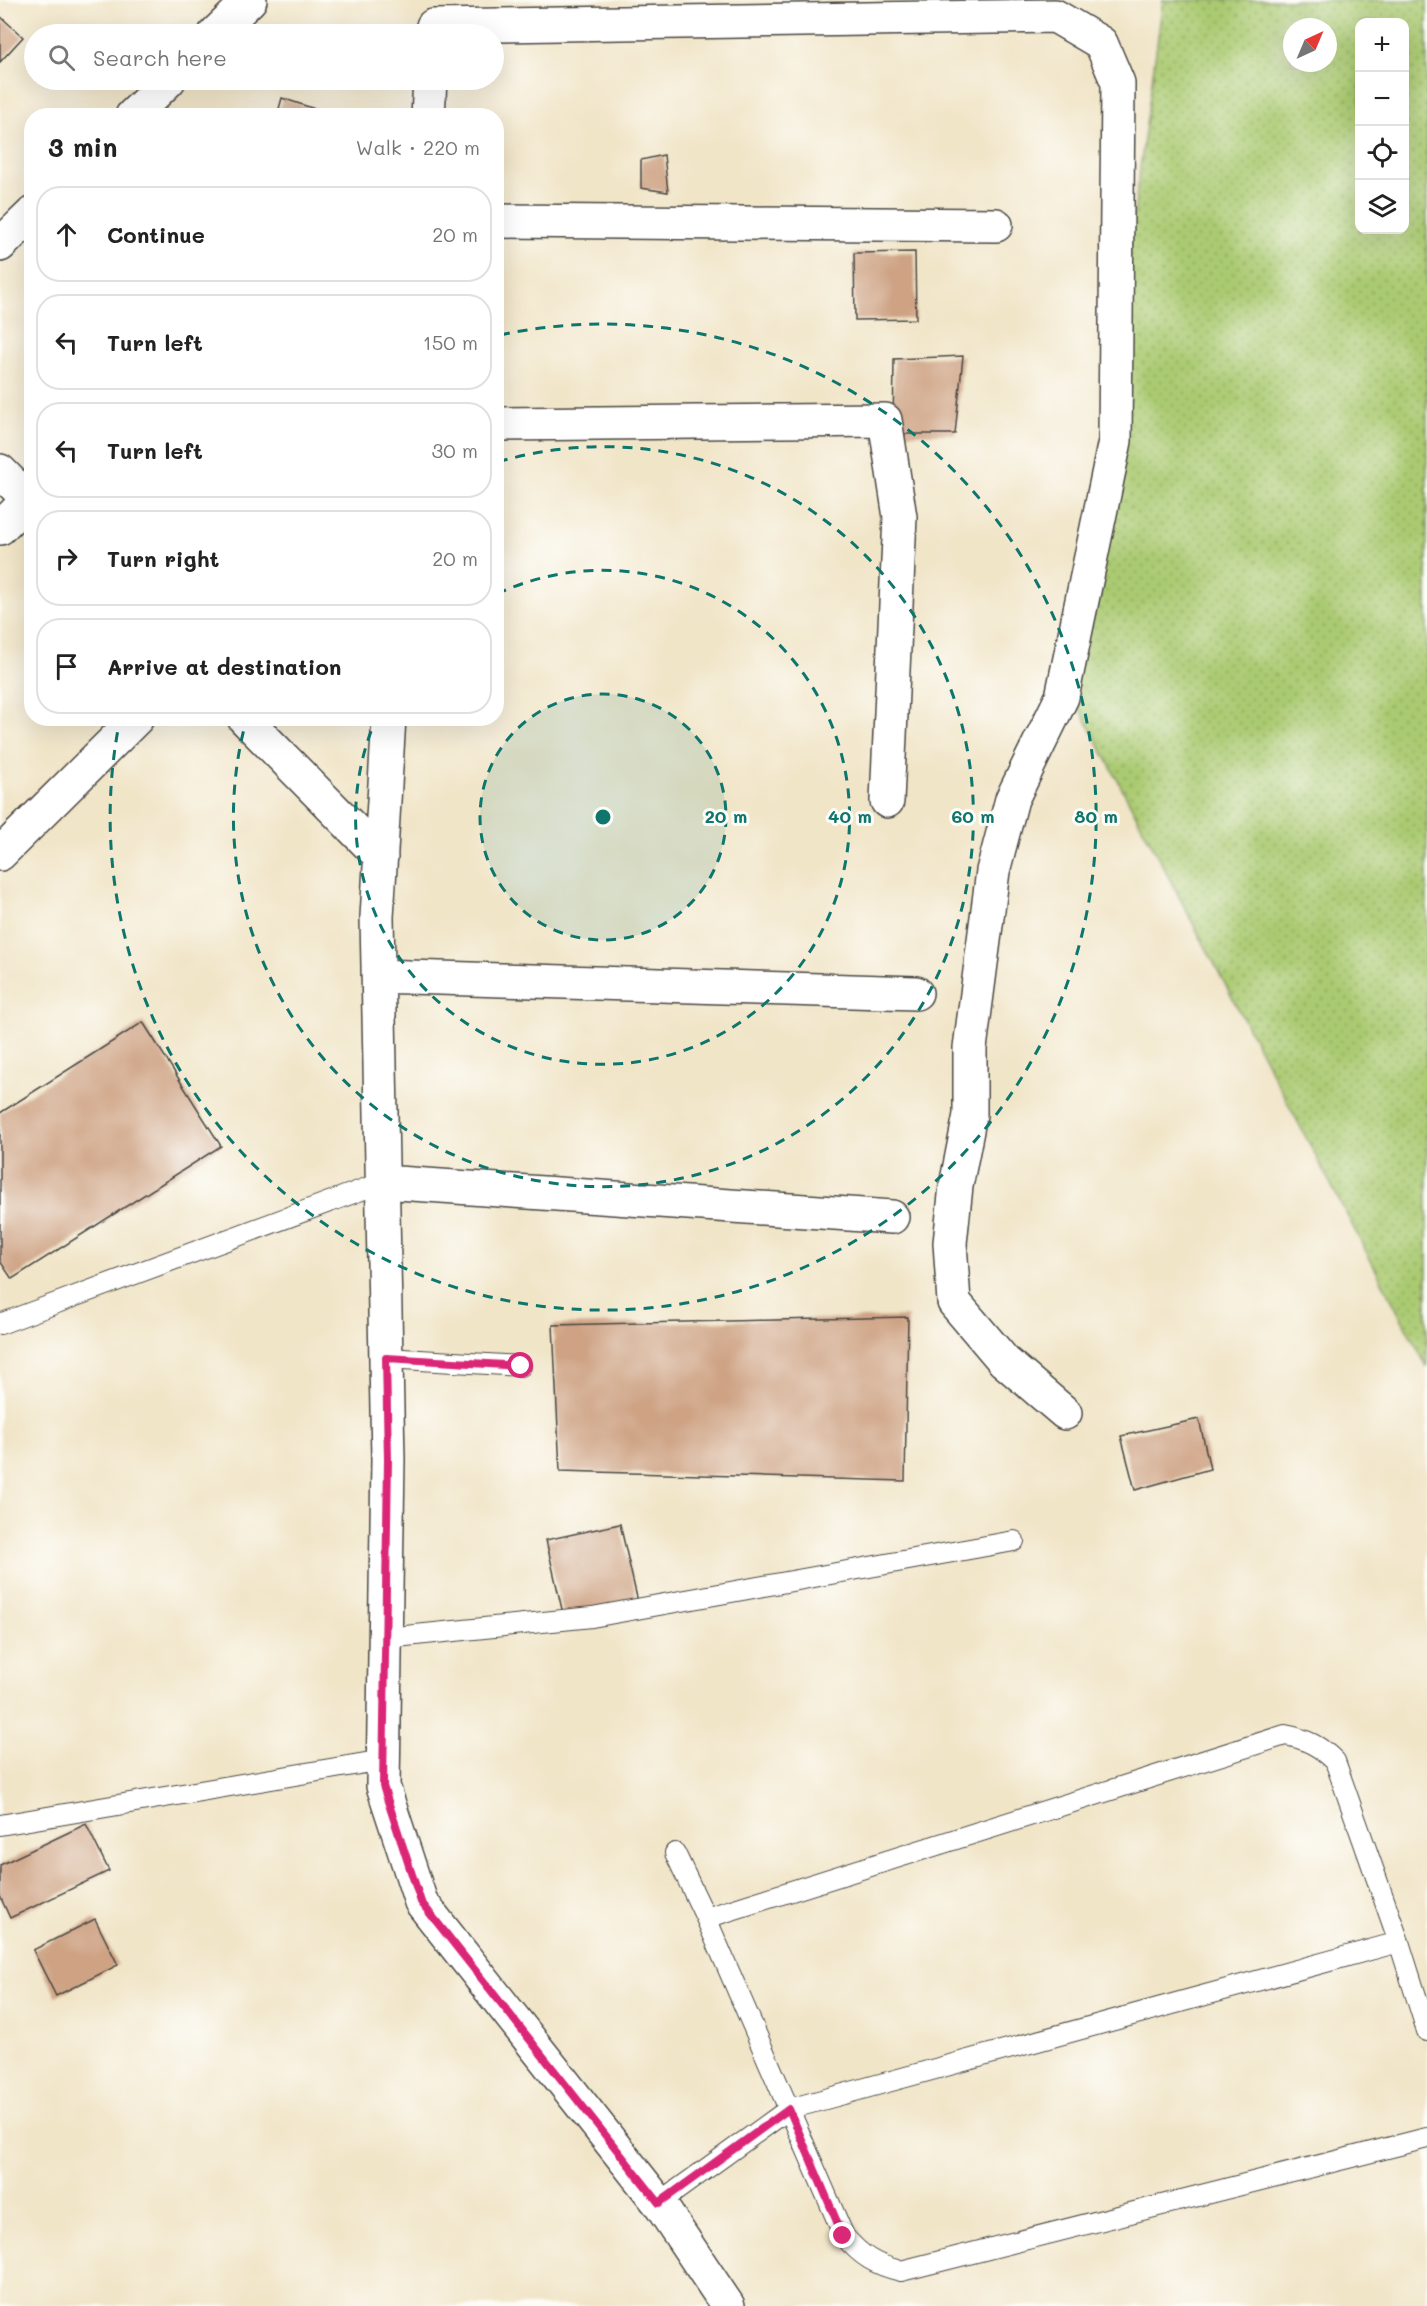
<!DOCTYPE html>
<html lang="en">
<head>
<meta charset="utf-8">
<style>
  :root { --surface:#fff; --page:#f6f6f6; --text:#222; --muted:#767676; --line:#e0e0e0 }
  body { margin:0; font-family:Mali,sans-serif; background:var(--page); color:var(--text) }
  .controls { position:absolute; right:18px; top:18px; display:grid; overflow:hidden; border-radius:12px; box-shadow:0 6px 24px #0002 }
  .controls button { width:54px; height:54px; display:grid; place-items:center; padding:0; border:0; border-bottom:2px solid var(--line); background:var(--surface); color:var(--text); font:30px sans-serif }
  .compass { position:absolute; left:1283px; top:18px; width:54px; height:54px; border-radius:50%; background:var(--surface); box-shadow:0 6px 24px #0002; rotate:44deg }
  .stop { position:absolute; width:18px; height:18px; margin:-14px; border:4px solid #db2777; border-radius:50%; background:#fff }
  .stop.end { background:#db2777; border-color:#fff; box-shadow:0 2px 6px #0008 }
  .list { margin:0; padding:0; list-style:none }
  h2 { display:flex; justify-content:space-between; align-items:center; height:78px; margin:0; padding:0 24px; font-size:26px }
  h2 small { font-size:20px; font-weight:400; color:var(--muted) }
  .list li { display:grid; grid-template-columns:39px 1fr auto; gap:18px; align-items:center; box-sizing:border-box; height:96px; margin:0 12px 12px; padding:0 12px; border:2px solid var(--line); border-radius:24px }
  .list b { display:block; font-size:22px; white-space:nowrap }
  .list em { font-size:20px; font-style:normal; color:var(--muted) }
  .icon { flex:none; width:33px; height:33px; fill:none; stroke:currentColor; stroke-width:2; stroke-linecap:round; stroke-linejoin:round }
  .map { position:relative; flex:none; width:1427px; height:2306px; overflow:hidden }
  .search { position:absolute; background:var(--surface); box-shadow:0 6px 24px #0002; left:24px; top:24px; width:480px; height:66px; display:flex; align-items:center; gap:15px; box-sizing:border-box; padding:0 21px; border-radius:33px; color:var(--muted); font-size:22px }
  .panel { position:absolute; background:var(--surface); box-shadow:0 6px 24px #0002; left:24px; top:108px; width:480px; height:618px; border-radius:24px }
  .map>svg:first-child { display:block }
</style>
</head>
<body>
<div class="map">
<svg width="1427" height="2306" viewBox="0 0 1427 2306">
  <defs>
    <pattern id="grass-dots" width="8" height="8" patternUnits="userSpaceOnUse" patternTransform="scale(1.5)"><rect width="8" height="8" fill="#aaca71"/><path d="M2 2h.1M6 6h.1" fill="none" stroke="#8ba45d" stroke-width="1.8" stroke-linecap="round"/></pattern>
  </defs>
  <rect width="100%" height="100%" fill="#fdfcf7"/>
  <filter id="ink" filterUnits="userSpaceOnUse"><feTurbulence type="fractalNoise" baseFrequency=".0167" numOctaves="2"/><feDisplacementMap in="SourceGraphic" scale="12" xChannelSelector="R" yChannelSelector="G"/><feConvolveMatrix kernelMatrix="1 2 1 2 8 2 1 2 1" color-interpolation-filters="sRGB"/></filter>
  <filter id="wash" filterUnits="userSpaceOnUse"><feTurbulence type="fractalNoise" baseFrequency=".008" numOctaves="4" result="noise"/><feDisplacementMap in="SourceGraphic" scale="24" xChannelSelector="R" yChannelSelector="G"/><feGaussianBlur stdDeviation="1.35" result="paint"/><feColorMatrix in="noise" values="0 0 0 0 0 0 0 0 0 0 0 0 0 0 0 0 0 1.4 0 .05"/><feComposite in="paint" operator="in"/></filter>
  <g filter="url(#wash)">
    <rect width="100%" height="100%" fill="#f1e5c8"/>
    <!-- grass -->
    <path fill="url(#grass-dots)" stroke="#6a7a4e" stroke-width="1.5" fill-rule="evenodd" d="M1163 0H1427V1367L1069 688ZM1360 22H1404V230H1360ZM1292 27H1328V63H1292Z"/>
    <g id="blocks">
      <!-- building -->
      <path fill="#cea283" d="M0 16 23 37 0 62Z
        M282 98 327 113V116H277Z
        M664 155 668 192 641 188V160Z
        M915 252 916 319 855 320 854 253Z
        M963 356 955 434H893L894 359Z
        M143 1022 221 1146 12 1279 0 1261V1113Z
        M908 1317 905 1481 560 1471 553 1325Z
        M1199 1419 1210 1469 1135 1490 1121 1436Z
        M620 1524 638 1602 564 1618 546 1540Z
        M86 1824 109 1871 10 1918 0 1896V1865Z
        M95 1919 118 1965 56 1996 33 1950Z"/>
    </g>
  </g>
  <g filter="url(#ink)">
    <use href="#blocks" fill-opacity="0" stroke="#494743" stroke-width="1.5"/>
    <g fill="none" stroke-linecap="round" stroke-linejoin="round">
      <defs>
        <path id="lane" d="M0 1324 383 1182
          M386 1358 521 1366
          M386 1638 592 1617 1014 1541
          M0 1825 383 1760
          M675 1853 706 1918 844 2236C861 2256 875 2265 901 2271L1427 2138
          M706 1918 1285 1735C1306 1739 1320 1746 1335 1761L1399 1942 1427 2031
          M659 2203 789 2109 1399 1942"/>
        <path id="street" d="M433 26 1055 16 1101 43 1118 83 1115 441 1062 697 1012 799 993 871 970 1048V1115L956 1186 950 1243 954 1302 1004 1361 1065 1413
          M215 34 250 0
          M132 116 169 80
          M428 116 430 80
          M496 221 996 225
          M0 245 32 214
          M496 424 885 420 900 517 887 801
          M0 471 32 503
          M0 528 28 500
          M244 718 381 857
          M389 718 377 917 388 1459 383 1786 421 1902 659 2203 728 2306
          M0 854 137 718
          M378 976 916 993
          M383 1182 892 1217"/>
      </defs>
      <!-- lane casing -->
      <use href="#lane" stroke="#494743" stroke-width="22"/>
      <!-- street casing -->
      <use href="#street" stroke="#494743" stroke-width="36"/>
      <!-- lane -->
      <use href="#lane" stroke="#fff" stroke-width="20"/>
      <!-- street -->
      <use href="#street" stroke="#fff" stroke-width="33"/>
    </g>
  </g>
  <g fill="none" stroke-linecap="round" stroke-linejoin="round" filter="url(#ink)">
    <!-- route -->
    <path stroke="#db2777" stroke-width="8" d="M521 1366 386 1358 388 1460 383 1786 421 1902 659 2203 789 2109 843 2236"/>
  </g>
  <!-- distance rings -->
  <circle cx="603" cy="817" r="123" fill="#0f766e" fill-opacity=".12"/>
  <g fill="none" stroke="#0f766e" stroke-width="3" stroke-dasharray="10 8">
    <circle cx="603" cy="817" r="123"/>
    <path d="M497 594A247 247 0 1 1 376 719"/>
    <path d="M498 462A370 370 0 1 1 246 721"/>
    <path d="M500 335A493 493 0 1 1 120 719"/>
  </g>
  <circle cx="603" cy="817" r="9" fill="#0f766e" stroke="#fdfcf7" stroke-width="3"/>
  <g font-size="18" text-anchor="middle" font-weight="bold" fill="#0f766e" stroke="#fdfcf7" stroke-width="6" stroke-linejoin="round" paint-order="stroke">
    <text x="726" y="823">20 m</text>
    <text x="850" y="823">40 m</text>
    <text x="973" y="823">60 m</text>
    <text x="1096" y="823">80 m</text>
  </g>
</svg>
<div class="controls">
<button>+</button>
<button>−</button>
<button><svg class="icon" aria-label="locate" viewBox="0 0 24 24"><circle cx="12" cy="12" r="6"/><path d="M12 2v4M12 18v4M2 12h4M18 12h4"/></svg></button>
<button><svg class="icon" aria-label="layers" viewBox="0 0 24 24"><path d="M12 4l9 5-9 5-9-5zM3 14l9 5 9-5"/></svg></button>
</div>
<svg class="compass" viewBox="-18 -18 36 36"><path d="M0-13l5 13h-10z" fill="#e53935"/><path d="M0 13l5-13h-10z" fill="#767676"/></svg>
<div class="stop" style="left:521px;top:1366px"></div>
<div class="stop end" style="left:843px;top:2236px"></div>
<div class="search"><svg class="icon" aria-label="search" viewBox="0 0 24 24"><circle cx="10" cy="10" r="6"/><path d="M15 15l6 6"/></svg>Search here</div>
<section class="panel">
<h2>3 min<small>Walk · 220 m</small></h2>
<ul class="list">
<li><svg class="icon" aria-label="ahead" viewBox="0 0 24 24"><path d="M12 20V5M6 11l6-6 6 6"/></svg><div><b>Continue</b></div><em>20 m</em></li>
<li><svg class="icon" aria-label="left" viewBox="0 0 24 24"><path d="M17 20v-9H6M10 6l-5 5 5 5"/></svg><div><b>Turn left</b></div><em>150 m</em></li>
<li><svg class="icon" aria-label="left" viewBox="0 0 24 24"><path d="M17 20v-9H6M10 6l-5 5 5 5"/></svg><div><b>Turn left</b></div><em>30 m</em></li>
<li><svg class="icon" aria-label="right" viewBox="0 0 24 24"><path d="M7 20v-9h11M14 6l5 5-5 5"/></svg><div><b>Turn right</b></div><em>20 m</em></li>
<li><svg class="icon" aria-label="arrive" viewBox="0 0 24 24"><path d="M6 21V4h12l-3 4 3 4H6"/></svg><div><b>Arrive at destination</b></div></li>
</ul>
</section>
</div>
</body>
</html>
